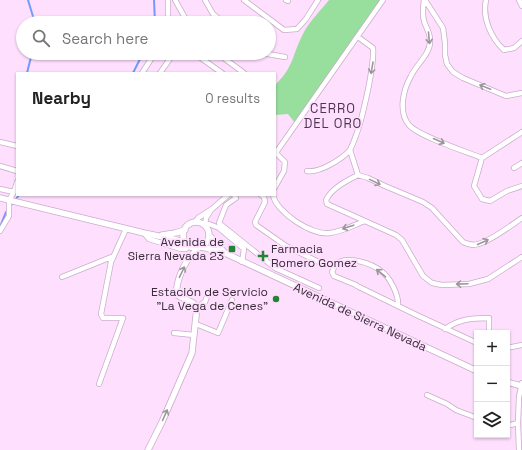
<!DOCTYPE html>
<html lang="en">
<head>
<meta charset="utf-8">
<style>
  :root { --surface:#fff; --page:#f2f2f2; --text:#222; --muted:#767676; --line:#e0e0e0 }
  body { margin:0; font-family:"Space Grotesk",sans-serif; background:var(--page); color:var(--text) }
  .controls { position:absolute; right:12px; bottom:12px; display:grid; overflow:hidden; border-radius:0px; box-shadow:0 1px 3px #0004 }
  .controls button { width:36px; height:36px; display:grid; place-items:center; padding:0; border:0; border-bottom:1px solid var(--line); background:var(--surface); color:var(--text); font:20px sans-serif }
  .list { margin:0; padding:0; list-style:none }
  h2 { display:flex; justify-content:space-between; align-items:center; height:52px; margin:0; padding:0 16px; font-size:17px }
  h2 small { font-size:13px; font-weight:400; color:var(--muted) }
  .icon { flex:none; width:22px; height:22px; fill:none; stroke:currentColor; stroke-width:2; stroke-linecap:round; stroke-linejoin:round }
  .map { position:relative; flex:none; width:522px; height:450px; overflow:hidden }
  .search { position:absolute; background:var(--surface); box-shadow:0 1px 3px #0004; left:16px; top:16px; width:260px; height:44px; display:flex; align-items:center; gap:10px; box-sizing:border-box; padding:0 14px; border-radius:22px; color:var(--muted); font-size:15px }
  .panel { position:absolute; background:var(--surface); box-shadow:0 1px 3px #0004; left:16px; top:72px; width:260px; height:124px; border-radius:0px }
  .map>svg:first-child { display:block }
</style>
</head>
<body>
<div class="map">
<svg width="522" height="450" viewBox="0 0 522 450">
  <rect width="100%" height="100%" fill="#fedffe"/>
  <!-- green -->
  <path fill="#98de9d" d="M329 0H380L295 123 288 114 275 115V85C294 67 292 55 303 34 308 23 321 10 329 0Z"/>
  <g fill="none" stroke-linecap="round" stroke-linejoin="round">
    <!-- stream -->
    <path stroke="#749afa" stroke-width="2" d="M28 0 35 23
      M154 0 155 23
      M27 73 32 53
      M133 73 143 53
      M0 227 6 212 19 195"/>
    <defs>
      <path id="minor" d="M168 0V23
        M175 0 188 23
        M205 0 213 14 224 23
        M244 0 284 30 297 29 306 19 318 0
        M286 0 288 1
        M424 0C423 7 422 14 424 21 426 28 431 34 430 42 430 54 416 65 411 76 403 90 398 112 409 125 418 136 467 152 482 158L522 132
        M425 0 443 28 445 43V55L447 64 453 72 463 78 506 96 522 93
        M486 0C482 18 491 38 504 50L514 48 522 41
        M519 0 522 6
        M358 37 373 48C374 61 371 72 369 85 364 108 360 129 350 150L358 175 368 178 385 186 423 202 432 208 463 242C468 244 472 246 478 244 491 241 510 226 522 218
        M194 53 222 73
        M217 53 244 73
        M262 53 285 57
        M142 73 155 53
        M160 73 174 53
        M0 142 17 146
        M275 154 383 0
        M482 158 474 186 482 199 490 201 507 191 522 186
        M0 166 17 171
        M514 168 522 163
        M307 171C320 173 342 159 350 150
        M358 175C346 181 332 188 326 200L327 204 365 221
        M275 187 284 171 285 162 276 153
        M0 189 14 192
        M234 195 236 198 226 205 219 223 275 268 319 288
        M261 195 264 197 265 202 255 222 256 225 286 246 325 265
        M273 195C276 212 312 236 330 233 341 232 354 225 365 221L396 235 402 240 423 276 432 283 442 285 469 284 488 279 522 257
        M195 222 198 218 212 209 228 195
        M205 225 206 218 211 210
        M206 225 209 224 219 228 244 249 242 262
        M0 231 9 216V200L14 192 17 182
        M144 233 149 239 181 249H186L189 246
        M62 277 114 256
        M398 306C399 295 390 277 381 271 371 263 351 257 339 262 335 263 334 268 332 272L334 276 356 285 357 286C397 306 437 325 477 343
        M197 307 205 302 209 291
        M196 324 218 333 232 300
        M445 329C459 319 472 318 489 318V333
        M174 333 194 335
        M507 348 522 345
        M99 384 123 318H103L101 314 111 262 126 229
        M427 395 447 404 456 410 477 418
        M518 423 519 450
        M507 426 518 423 519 397 522 383"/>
      <path id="tertiary" d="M0 198 144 233 173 239 186 243
        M183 235a13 13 0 1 1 26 0a13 13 0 1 1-26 0Z
        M162 235 175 233 185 230
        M209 235 225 253
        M202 247 225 253 477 371
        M507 382 522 386
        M148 450 162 422 192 353 197 307 193 303 177 295C175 284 183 266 189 258 192 255 195 252 198 248"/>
    </defs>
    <!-- minor casing -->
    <use href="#minor" stroke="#caaccb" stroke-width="6"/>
    <!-- tertiary casing -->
    <use href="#tertiary" stroke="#caaccb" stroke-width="7"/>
    <!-- minor -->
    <use href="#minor" stroke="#fff" stroke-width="4.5"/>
    <!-- tertiary -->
    <use href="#tertiary" stroke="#fff" stroke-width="5.5"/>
  </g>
  <!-- one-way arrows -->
  <defs><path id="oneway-shaft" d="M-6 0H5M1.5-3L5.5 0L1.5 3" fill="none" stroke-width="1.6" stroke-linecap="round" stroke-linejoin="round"/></defs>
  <g stroke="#9c969c">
    <use href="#oneway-shaft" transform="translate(429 38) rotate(85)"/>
    <use href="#oneway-shaft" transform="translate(372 68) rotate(100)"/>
    <use href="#oneway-shaft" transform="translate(485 87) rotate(-158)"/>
    <use href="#oneway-shaft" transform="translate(439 141) rotate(24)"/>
    <use href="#oneway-shaft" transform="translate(375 182) rotate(26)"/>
    <use href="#oneway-shaft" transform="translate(348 227) rotate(162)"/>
    <use href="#oneway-shaft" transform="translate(483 242) rotate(-24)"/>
    <use href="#oneway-shaft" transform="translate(182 272) rotate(-64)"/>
    <use href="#oneway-shaft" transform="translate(381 273) rotate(-140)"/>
    <use href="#oneway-shaft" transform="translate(462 284) rotate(178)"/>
    <use href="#oneway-shaft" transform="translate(165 415) rotate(-66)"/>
  </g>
  <!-- markers -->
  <g fill="#258335" stroke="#fedffe" stroke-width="1.5">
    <rect x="228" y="245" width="8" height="8" rx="2"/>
    <path d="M261 250h4v4h4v4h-4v4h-4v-4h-4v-4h4z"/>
    <circle cx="276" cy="299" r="4"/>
  </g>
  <g text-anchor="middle" stroke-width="3.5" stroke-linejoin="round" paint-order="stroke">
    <!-- poi labels -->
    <g font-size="12" fill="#392d39" stroke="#fedffe" text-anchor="end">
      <text x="224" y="246">Avenida de<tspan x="224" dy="14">Sierra Nevada 23</tspan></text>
      <text x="271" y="253" text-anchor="start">Farmacia<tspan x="271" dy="14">Romero Gomez</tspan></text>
      <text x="268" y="296">Estación de Servicio<tspan x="268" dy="14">"La Vega de Cenes"</tspan></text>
    </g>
    <!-- street labels -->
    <g font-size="12" fill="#392d39" stroke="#fedffe">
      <text transform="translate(360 317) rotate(25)" y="4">Avenida de Sierra Nevada</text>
    </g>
    <!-- neighbourhood labels -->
    <g font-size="13" letter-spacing="1" fill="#4f3650" stroke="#fedffe">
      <text x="333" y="113">CERRO<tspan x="333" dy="15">DEL ORO</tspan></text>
    </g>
  </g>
</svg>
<div class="controls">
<button>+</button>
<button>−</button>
<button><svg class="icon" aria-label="layers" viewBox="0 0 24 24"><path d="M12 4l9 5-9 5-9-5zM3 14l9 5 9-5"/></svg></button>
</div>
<div class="search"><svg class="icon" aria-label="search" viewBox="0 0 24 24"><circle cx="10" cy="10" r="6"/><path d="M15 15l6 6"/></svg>Search here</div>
<section class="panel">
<h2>Nearby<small>0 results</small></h2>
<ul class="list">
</ul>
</section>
</div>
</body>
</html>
